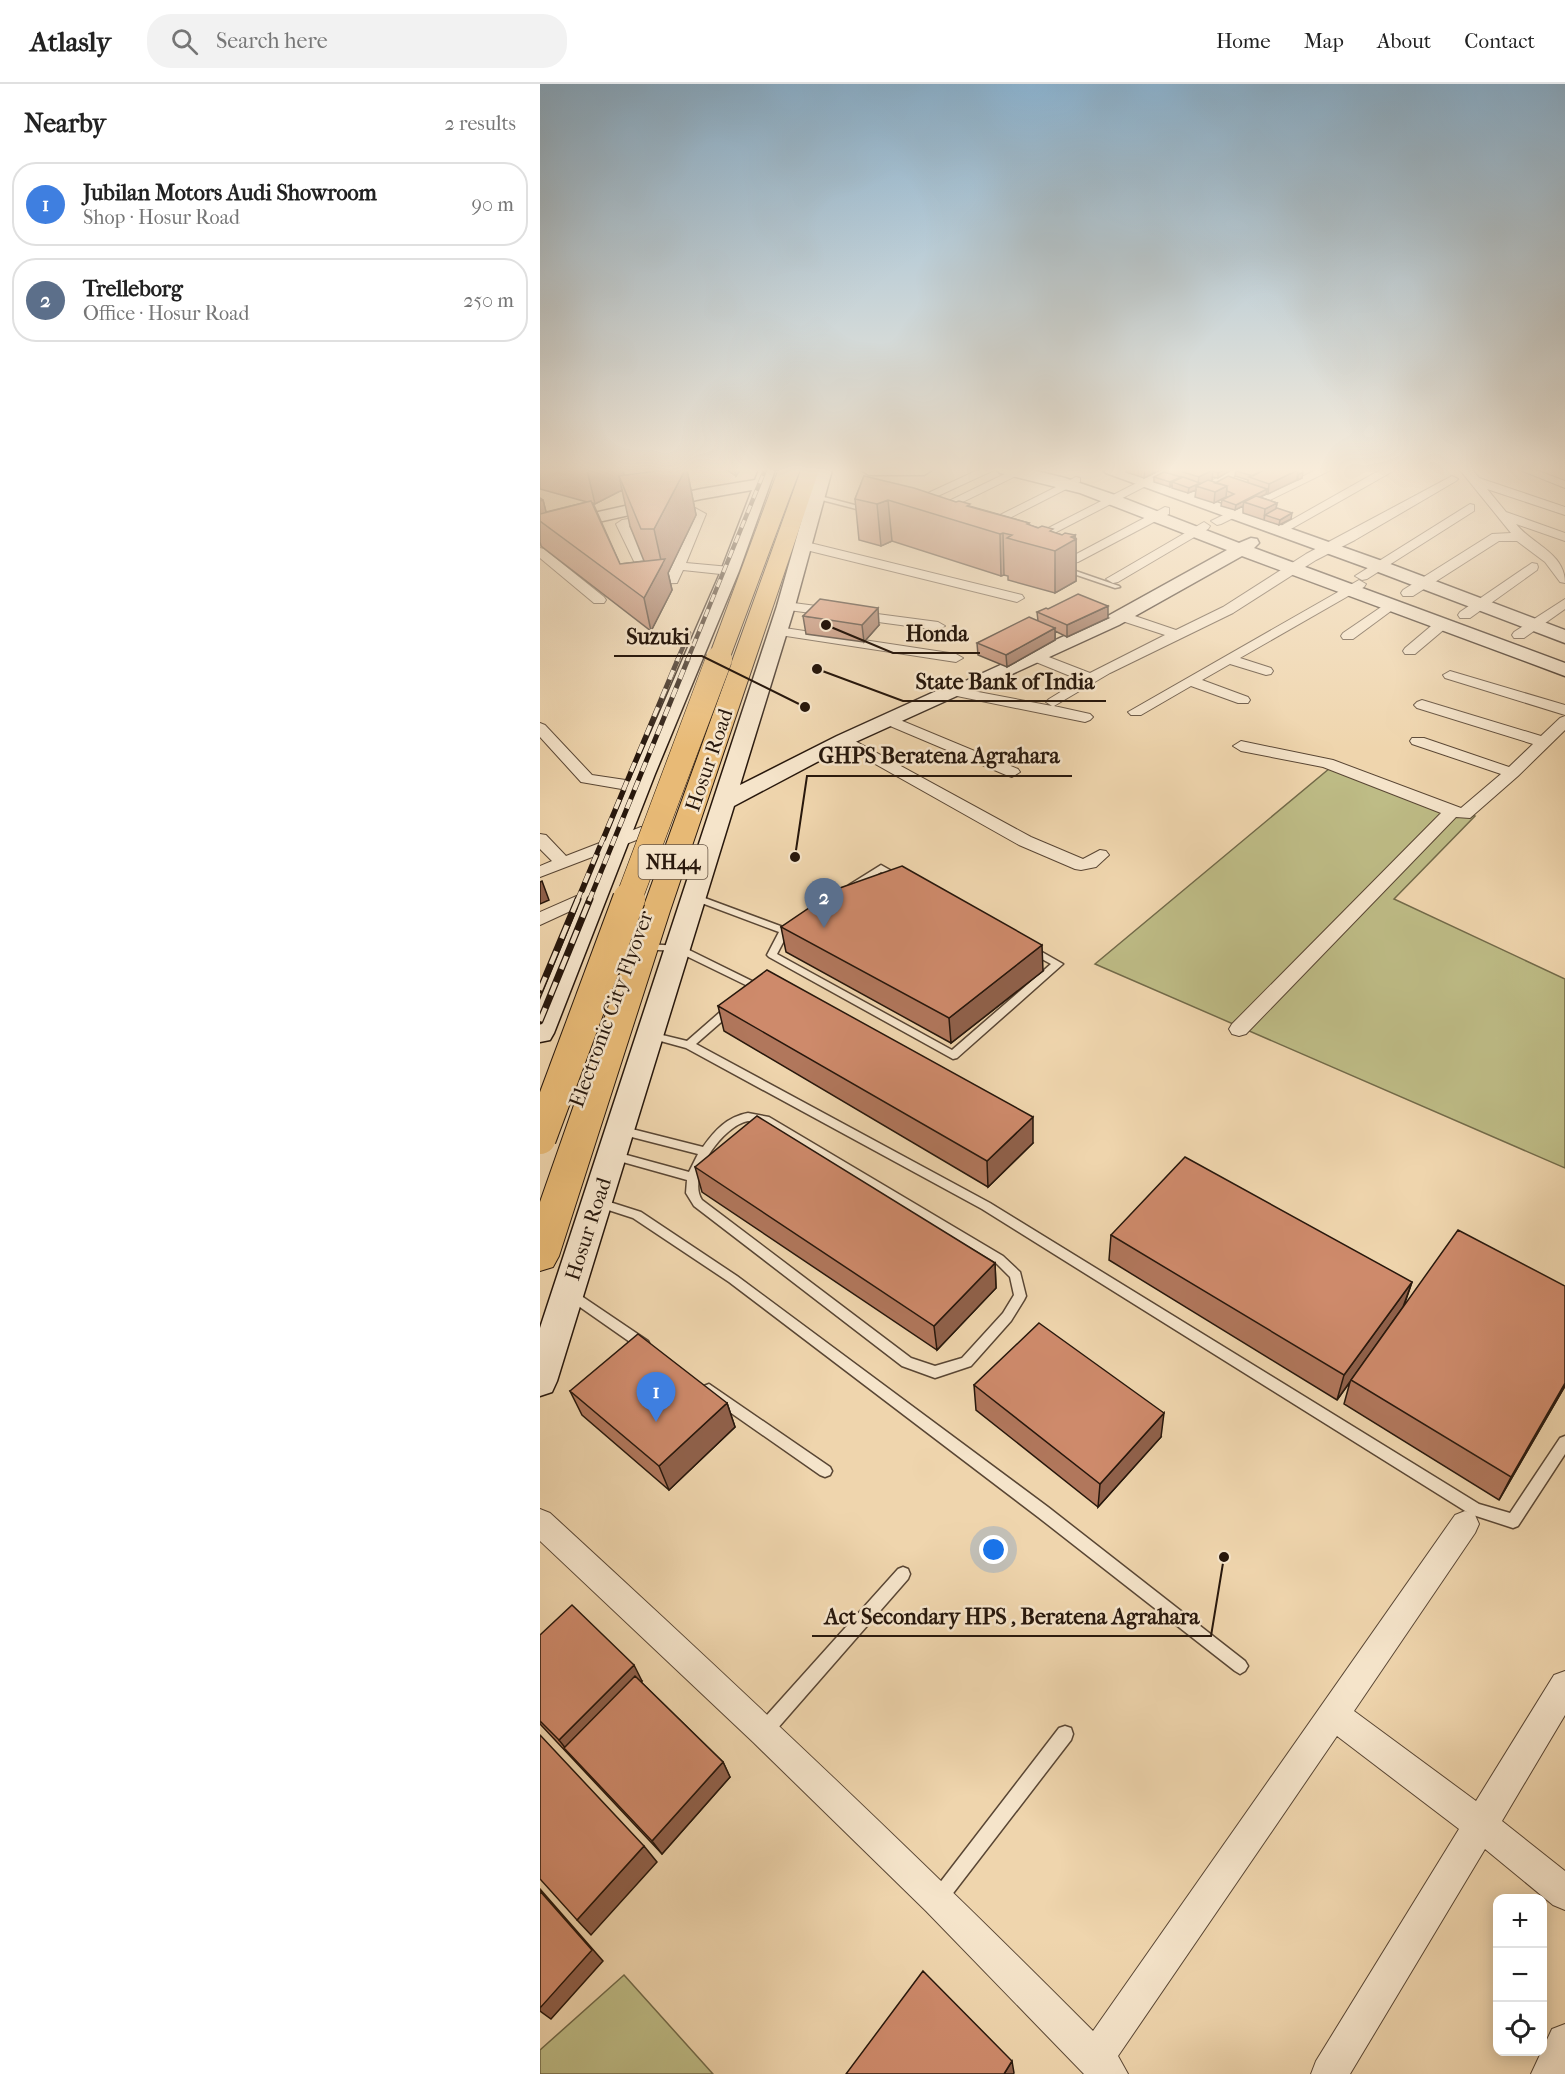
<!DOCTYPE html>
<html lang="en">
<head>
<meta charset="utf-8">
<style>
  :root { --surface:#fff; --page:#f2f2f2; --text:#222; --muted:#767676; --line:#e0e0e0; --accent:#8f2418 }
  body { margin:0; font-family:"IM FELL French Canon",serif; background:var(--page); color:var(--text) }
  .controls { position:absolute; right:18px; bottom:18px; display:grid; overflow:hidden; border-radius:12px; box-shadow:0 3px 15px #0003 }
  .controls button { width:54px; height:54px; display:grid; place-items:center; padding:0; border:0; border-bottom:2px solid var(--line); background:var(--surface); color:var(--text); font:30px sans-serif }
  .you { position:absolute; left:454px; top:1466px; width:21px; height:21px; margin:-15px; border:4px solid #fff; border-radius:50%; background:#1a73e8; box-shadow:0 0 0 9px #1a73e833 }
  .badge { display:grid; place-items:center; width:39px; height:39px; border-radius:50%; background:var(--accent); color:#fff; font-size:20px; font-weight:700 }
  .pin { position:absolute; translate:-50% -50px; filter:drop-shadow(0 2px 3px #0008) }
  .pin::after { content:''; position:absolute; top:32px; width:21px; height:18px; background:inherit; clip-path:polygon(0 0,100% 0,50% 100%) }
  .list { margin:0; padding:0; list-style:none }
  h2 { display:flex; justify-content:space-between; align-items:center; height:78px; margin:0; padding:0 24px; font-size:26px }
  h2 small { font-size:20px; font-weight:400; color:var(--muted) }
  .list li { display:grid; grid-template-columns:39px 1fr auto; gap:18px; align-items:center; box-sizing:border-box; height:84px; margin:0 12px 12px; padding:0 12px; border:2px solid var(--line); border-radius:24px }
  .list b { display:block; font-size:22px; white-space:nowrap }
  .list p { margin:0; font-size:20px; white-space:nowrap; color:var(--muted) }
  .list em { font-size:20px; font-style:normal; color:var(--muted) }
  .icon { flex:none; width:33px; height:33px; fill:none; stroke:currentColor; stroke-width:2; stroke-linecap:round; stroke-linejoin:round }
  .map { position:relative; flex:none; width:1025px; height:1990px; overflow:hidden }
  header { display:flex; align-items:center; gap:36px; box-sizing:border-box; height:84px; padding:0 30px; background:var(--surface); border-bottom:2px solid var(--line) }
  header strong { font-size:28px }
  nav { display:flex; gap:33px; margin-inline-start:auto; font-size:21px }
  .search { width:420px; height:54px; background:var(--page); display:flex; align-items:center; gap:15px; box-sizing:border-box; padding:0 21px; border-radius:24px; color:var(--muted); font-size:22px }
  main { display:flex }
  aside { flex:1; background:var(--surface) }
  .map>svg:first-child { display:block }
</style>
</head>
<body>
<header>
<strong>Atlasly</strong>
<div class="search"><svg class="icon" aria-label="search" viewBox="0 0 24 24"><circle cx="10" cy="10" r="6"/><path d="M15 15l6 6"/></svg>Search here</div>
<nav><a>Home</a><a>Map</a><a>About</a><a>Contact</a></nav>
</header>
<main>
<aside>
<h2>Nearby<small>2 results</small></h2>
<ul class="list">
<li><span class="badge" style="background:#3f7fe0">1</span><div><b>Jubilan Motors Audi Showroom</b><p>Shop · Hosur Road</p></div><em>90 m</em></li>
<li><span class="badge" style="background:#5c6f8a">2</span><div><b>Trelleborg</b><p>Office · Hosur Road</p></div><em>250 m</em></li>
</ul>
</aside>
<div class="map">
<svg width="1025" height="1990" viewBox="0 0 1025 1990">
  <rect width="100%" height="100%" fill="#efd5ad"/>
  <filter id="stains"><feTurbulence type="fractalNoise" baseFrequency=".00333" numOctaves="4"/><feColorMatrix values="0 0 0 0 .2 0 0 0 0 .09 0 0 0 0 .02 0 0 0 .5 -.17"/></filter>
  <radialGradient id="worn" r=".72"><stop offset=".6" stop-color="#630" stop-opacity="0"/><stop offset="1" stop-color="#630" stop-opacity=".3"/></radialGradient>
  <!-- green -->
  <path fill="#bebc86" stroke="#726a49" stroke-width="1.5" d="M796 679 935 732 854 815 1025 895V1084L555 880Z
    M84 1891 173 1990H0V1966Z"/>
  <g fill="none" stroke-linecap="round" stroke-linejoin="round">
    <defs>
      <path id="lane" d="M276 411 330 425 331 426 328 428 274 414 273 413Z
        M524 483 579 502 580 503 575 504 522 486 521 485Z
        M341 781 364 794 363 796H357L341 788 315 805H309L308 803 309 801Z
        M154 810 243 843 250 839H256L258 841 248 849 237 870 412 966 511 880 489 868 487 866 489 864H495L523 880 417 974 413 975 229 873 227 871 239 848 151 815 149 813Z
        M105 860 141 862 224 903 226 905 221 908 218 907 136 867 102 865 100 863 102 861Z
        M191 921 195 922 196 924 195 926 156 960 450 1119 939 1420 970 1429 1020 1354 1025 1352V1370L978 1442 973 1444 930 1430 442 1125 146 964 106 953 105 951 110 948 147 957 187 922Z
        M208 1029 229 1033 463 1172 480 1188 486 1212 484 1216 471 1237 431 1282 395 1294 362 1282 154 1122 146 1109 147 1096 72 1075 68 1074 66 1071 68 1068 72 1067 149 1088 158 1070 76 1049 75 1046 76 1043 80 1042 163 1063C175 1046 187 1033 208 1029ZM208 1037 222 1039 455 1178 470 1193 474 1211 463 1229 422 1274 395 1282 371 1274 162 1116C146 1092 184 1041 208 1037Z
        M57 1114 101 1128 197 1192 508 1423 705 1577 708 1582 705 1587 700 1590 695 1587 498 1433 189 1198 93 1134 53 1121 51 1118 53 1115Z
        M31 1205 108 1257 110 1261 108 1265 104 1266 100 1265 27 1214 25 1210 27 1206Z
        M169 1300 290 1383 292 1387 290 1391 285 1393 280 1391 164 1310 163 1306 164 1302Z
        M363 1483 368 1485 370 1490 368 1495 230 1653 224 1655 218 1653 216 1647 218 1641 358 1485Z
        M525 1642 531 1644 533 1650 531 1656 404 1821 398 1823 392 1821 390 1815 392 1809 519 1644Z"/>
      <path id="street" d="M438 386H454L372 424H364L362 421Z
        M473 386H488L394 432 390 433 384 429Z
        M622 386H637L491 461H483L481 458Z
        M691 386H706L652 415 648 417 642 413Z
        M776 386H791L681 440 677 441 671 437Z
        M840 386H855L742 450 738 451 732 447Z
        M920 386H932L939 394 1025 423V431L947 405 966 428 1025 449V457L976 440C993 461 1025 469 1025 499L1020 498 1005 478 977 457H959L873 512H863L861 509 863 506 952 450 971 449Z
        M980 386H996L1025 397V404Z
        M912 392 918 395 916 397 815 456 776 476 693 529 570 589 514 622 550 630 553 633 550 636 545 638 412 611 405 607 412 603 512 622 506 618 509 615 540 596 491 576 489 573 491 570H501L550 589 625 551 576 535 574 532 576 529H586L636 546 683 523 766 470Z
        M536 393 540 394V398L444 447 440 448 434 444Z
        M930 420 934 421V427L827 495 822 496 815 492Z
        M625 423 629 424V430L538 478 533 479 527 475Z
        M155 424 166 430 146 479 190 483 196 487 190 491 143 486 137 499 105 500 76 440 82 436ZM153 432 127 492 114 493 89 442Z
        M664 438 670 442 668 445 578 498 573 499 566 495Z
        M262 457 482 511 484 514 477 518 258 464 256 461Z
        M0 464 4 465 64 513 66 516 64 519H54L0 474Z
        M992 479 997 480 998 483 997 486 930 534H920L918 531 920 528Z
        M819 496 826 500 824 503 700 574 731 584 733 587 731 590 726 591 690 580 662 596 708 613 710 616 708 619H698L651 602 601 631H591L588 628Z
        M1025 515V525L984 554H974L972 551 974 548Z
        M850 517 857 521 855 524 813 555H803L801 552 803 549Z
        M246 518 398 538 405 542 398 546 241 525 239 522Z
        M902 536 909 540 907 543 875 570H865L863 567 865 564 897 537Z
        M238 543 416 570 423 574 416 578 233 550 231 547Z
        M910 587 1025 621V631L905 594 903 591Z
        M882 616 1001 652 1020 634 1025 632V646L978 692 930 734 916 733 706 950 699 952 692 950 689 945 692 940 901 729 783 683 701 667 693 662 701 657 793 676 921 724 961 690 872 660 870 657 872 654H884L969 683 993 660 877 624 874 621 877 618Z
        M348 631 478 685 480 688 472 693 466 691 343 639 340 636Z
        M0 639 5 641 52 691 99 698 107 703 99 708 41 698 0 653Z
        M304 651 491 753 543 775 560 766 566 767 569 771 556 783 541 786 535 785 479 761 298 659 296 656Z
        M101 743 107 744 110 748 107 752 0 793V782L12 777 0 765V750L6 751 26 772Z
        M57 803 63 804 66 808 63 812 0 841V828Z
        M0 1425 10 1429C194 1598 376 1769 553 1947L915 1431 925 1427 935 1431 939 1440 935 1449 814 1627 936 1717 1014 1591 1025 1587V1631L962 1737 1025 1787V1826L1013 1821 945 1765 810 1990H771L776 1977 919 1745 797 1652 578 1972 588 1990H544L386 1827 213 1658 0 1457Z
        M1025 1940V1990H991L1012 1945Z"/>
      <path id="secondary" d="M219 386H235L199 487 115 690 14 949 10 956 0 958V916L93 690 181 487 212 406 161 415 0 451V441L161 405 215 396Z
        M276 386H292L255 522 200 701 297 652 405 603H418L421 599 566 533 687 466 540 409 460 389 457 386H492L525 394 578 412 699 459 711 454 717 455 719 459 714 464 1025 579V592L702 472 579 541 435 607H422L419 611 311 660 194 722 17 1297 12 1308 0 1312V1244L237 522Z
        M321 386H392L384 391H329Z
        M563 386H586L845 478 1025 546V559L833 486 566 389Z"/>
      <path id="highway" d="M261 386H279L130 827 19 1172 13 1183 0 1187V1118L102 827Z"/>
    </defs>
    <!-- lane casing -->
    <use href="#lane" stroke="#594634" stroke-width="3"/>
    <!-- street casing -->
    <use href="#street" stroke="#594634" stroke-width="2"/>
    <!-- secondary casing -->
    <use href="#secondary" stroke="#27170c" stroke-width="3"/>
    <!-- highway casing -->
    <use href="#highway" stroke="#27170c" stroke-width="2"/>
    <!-- lane -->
    <use href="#lane" fill="#f5e4ca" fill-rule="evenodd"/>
    <!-- street -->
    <use href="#street" fill="#f5e4ca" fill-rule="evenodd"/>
    <!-- secondary -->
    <use href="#secondary" fill="#f5e4ca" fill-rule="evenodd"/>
    <!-- highway -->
    <use href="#highway" fill="#e8ba76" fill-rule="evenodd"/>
    <defs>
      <path id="rail-far2" d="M137 577 149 549
        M147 577 225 386"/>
      <path id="rail-far1" d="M37 817 138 575
        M49 817 148 575"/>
      <path id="rail" d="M0 906 38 815
        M0 937 50 815"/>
    </defs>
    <!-- rail-far2 casing -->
    <use href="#rail-far2" stroke="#27170c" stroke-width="4.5"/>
    <!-- rail-far1 casing -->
    <use href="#rail-far1" stroke="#27170c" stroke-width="5"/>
    <!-- rail casing -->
    <use href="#rail" stroke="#27170c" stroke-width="7"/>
    <!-- rail-far2 -->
    <use href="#rail-far2" stroke="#f5e4ca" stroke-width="3" stroke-dasharray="8" stroke-linecap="butt"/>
    <!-- rail-far1 -->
    <use href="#rail-far1" stroke="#f5e4ca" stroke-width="4" stroke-dasharray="10" stroke-linecap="butt"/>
    <!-- rail -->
    <use href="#rail" stroke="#f5e4ca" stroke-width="4.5" stroke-dasharray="14" stroke-linecap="butt"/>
    <defs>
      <path id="highway-bridge-far2" d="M178 577 249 386"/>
      <path id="highway-bridge-far1" d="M88 817 179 575"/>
      <path id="highway-bridge" d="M0 1054 89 815"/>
    </defs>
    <!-- highway-bridge-far2 casing -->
    <use href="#highway-bridge-far2" stroke="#27170c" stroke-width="22" stroke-linecap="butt"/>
    <!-- highway-bridge-far1 casing -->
    <use href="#highway-bridge-far1" stroke="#27170c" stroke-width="27" stroke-linecap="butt"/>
    <!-- highway-bridge casing -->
    <use href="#highway-bridge" stroke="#27170c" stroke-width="34" stroke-linecap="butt"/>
    <!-- highway-bridge-far2 -->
    <use href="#highway-bridge-far2" stroke="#e8ba76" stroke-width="20"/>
    <!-- highway-bridge-far1 -->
    <use href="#highway-bridge-far1" stroke="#e8ba76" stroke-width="26"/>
    <!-- highway-bridge -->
    <use href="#highway-bridge" stroke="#e8ba76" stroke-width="32"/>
  </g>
  <!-- wall -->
  <path fill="#b1775c" stroke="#27170c" stroke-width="1.5" fill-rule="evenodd" d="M0 386H83L84 392 123 386H147L156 431 128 489 132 506 111 547 1 462 0 458V414L3 416 6 428 47 418 0 405ZM82 406 90 442 104 477 80 480 53 419 55 420Z
    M187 386H200L196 392Z
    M586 386H620L604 394 586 388Z
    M625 386H691L678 394 672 393V396L670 397 675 399H708V396L695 392 696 387H758L762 394 720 413 737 419 736 425 751 435 739 441 703 429V422L695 426 681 422 682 416 688 413H686L674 419 655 413 656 406 648 409 632 404V402L630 403 614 398V393L625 388Z
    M324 392 489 439V441L522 451H535V454L536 455V497L515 509 468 496V492L464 491 461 492 352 457 341 462 319 456 315 415Z
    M508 525 568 534 527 553 515 547V556L467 583 438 571 437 559 498 537 497 528Z
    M263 532 339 541 324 558 266 550Z
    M241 843 503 887 411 959 246 868Z
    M178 922 493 1059 448 1103 184 947Z
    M155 1083 455 1179 456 1204 397 1266 162 1108Z
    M571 1151 872 1198 864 1222 1025 1302 959 1416 804 1320 810 1298 797 1316 569 1176Z
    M434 1301 621 1353 558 1423 436 1326Z
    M30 1307 187 1319 195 1343 129 1406 42 1331Z
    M0 1551 102 1597 101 1598 183 1678 190 1693 122 1770 0 1640Z"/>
  <!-- shaded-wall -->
  <path fill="#90614b" stroke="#27170c" stroke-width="1.5" d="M47 386H83L87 404 79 392 82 406 55 420Z
    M145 386H147L156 431 128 489 132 506 111 547 104 514 122 481 114 445Z
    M195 386H200L196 392Z
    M605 386H614V389L604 394Z
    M673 386 672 396 659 403 656 402V406L648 409 649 404 658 399 659 393Z
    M683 386H691L678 394V389Z
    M758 386 757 396 728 410 729 400Z
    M763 388 762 394 758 396V391Z
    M641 393 640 398H632V402L630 403V398Z
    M687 402 686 413 674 419 675 408Z
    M727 405 726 410 708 419 704 418 703 422 695 426 696 421Z
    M3 416 7 432 0 434V417Z
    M348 416 352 457 341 462 337 420Z
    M737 419 735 429 725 431 724 436 725 425Z
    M752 429 751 435 739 441 740 436Z
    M463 449 464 491 461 492 460 450Z
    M535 451V456L536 455V497L515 509V467Z
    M568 522V534L527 553V541Z
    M338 524 339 541 324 558 322 541Z
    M515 544V556L467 583 466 571Z
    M2 797 9 816 0 820V798Z
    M502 861 503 887 411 959 409 934Z
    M493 1033V1059L448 1103 447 1077Z
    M455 1179 456 1204 397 1266 394 1242Z
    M872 1198 863 1223 797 1316 804 1291Z
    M1025 1299V1302L959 1416 971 1393Z
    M187 1319 195 1343 129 1406 119 1382Z
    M624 1329 621 1353 558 1423 560 1400Z
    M94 1581 102 1597 30 1670 19 1656Z
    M183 1678 190 1693 122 1770 112 1757Z
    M104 1762 117 1778 51 1851 37 1836Z
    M0 1805 63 1877 11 1935 0 1927Z
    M472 1977 474 1989 473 1990H464Z"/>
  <!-- building -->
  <path fill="#ce8a6b" stroke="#27170c" stroke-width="1.5" d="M123 386H145L114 445H101L79 392Z
    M647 386H672L659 393 643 388Z
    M673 386H683L678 389 673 387Z
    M697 386H724L713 392 696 387Z
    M724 386H758L729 400 709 393Z
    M624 388 641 393 630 398 614 393Z
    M324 392 374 404 416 418 419 417 430 420 427 422 489 439 487 440 498 444 502 442 513 445 510 447 522 451 525 449 535 451 531 453 536 455 515 467 467 454 472 451 463 449 460 450 348 416 337 420 315 415Z
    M688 392 727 405 696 421 682 416 694 410 687 407V402L675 399Z
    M643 393 660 399 649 404 632 398Z
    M668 396 687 402 675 408 656 402Z
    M716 412 737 419 725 425 704 418Z
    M51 417 80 480 125 475 104 514 0 437V430Z
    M737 424 752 429 740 436 725 431Z
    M538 510 568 522 527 541 497 528 506 524 508 525Z
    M280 515 338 524 322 541 263 532Z
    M489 533 515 544 466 571 437 559Z
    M362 782 502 861 409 934 241 843 297 805Z
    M227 886 493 1033 447 1077 178 922Z
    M217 1032 455 1179 394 1242 155 1083Z
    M645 1073 872 1198 804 1291 571 1151Z
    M918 1146 1025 1202V1299L971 1393 811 1296Z
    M499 1239 624 1329 560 1400 434 1301Z
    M98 1250 187 1319 119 1382 30 1307Z
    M32 1521 94 1581 19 1656 0 1637V1551Z
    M95 1592 183 1678 112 1757 24 1664Z
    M0 1651 104 1762 37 1836 0 1795Z
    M0 1807 52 1866 0 1924Z
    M383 1887 472 1977 464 1990H306Z"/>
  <!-- sky -->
  <linearGradient id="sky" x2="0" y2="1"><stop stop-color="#8bb5d4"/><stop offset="0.58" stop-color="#f8ecda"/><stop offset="1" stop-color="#f8ecda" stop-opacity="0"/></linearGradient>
  <rect width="1025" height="665" fill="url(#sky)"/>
  <g text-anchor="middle" stroke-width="5" stroke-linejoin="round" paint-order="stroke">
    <!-- shield labels -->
    <rect fill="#f5e4ca" stroke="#655445" stroke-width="1.5" x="98.5" y="761" width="69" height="34" rx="4.5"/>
    <g font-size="20" font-weight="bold" fill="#27170c">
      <text x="133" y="785">NH44</text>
    </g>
    <!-- street labels -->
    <g font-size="21" fill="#27170c" stroke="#f5e4ca">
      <text transform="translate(169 676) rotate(-71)" y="7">Hosur Road</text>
      <text transform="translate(71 925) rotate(-70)" y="7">Electronic City Flyover</text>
      <text transform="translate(48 1145) rotate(-72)" y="7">Hosur Road</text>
    </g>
  </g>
  <!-- callouts -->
  <path fill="none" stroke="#27170c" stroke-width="2" d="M286 541L353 569H440M265 623L162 572H74M277 585L363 617H566M255 773L267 692H532M684 1473L671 1552H272"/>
  <g fill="#27170c" stroke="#f5e4ca" stroke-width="2">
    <circle cx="286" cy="541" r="6"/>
    <circle cx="265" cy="623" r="6"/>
    <circle cx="277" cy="585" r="6"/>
    <circle cx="255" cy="773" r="6"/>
    <circle cx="684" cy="1473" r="6"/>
  </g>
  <g font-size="22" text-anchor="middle" font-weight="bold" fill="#27170c" stroke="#f5e4ca" stroke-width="5" stroke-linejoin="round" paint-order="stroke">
    <text x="397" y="557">Honda</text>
    <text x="118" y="560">Suzuki</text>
    <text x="465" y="605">State Bank of India</text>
    <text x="399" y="679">GHPS Beratena Agrahara</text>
    <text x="472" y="1540">Act Secondary HPS , Beratena Agrahara</text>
  </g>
  <rect width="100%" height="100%" filter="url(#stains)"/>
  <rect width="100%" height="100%" fill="url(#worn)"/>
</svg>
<div class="controls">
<button>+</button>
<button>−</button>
<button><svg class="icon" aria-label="locate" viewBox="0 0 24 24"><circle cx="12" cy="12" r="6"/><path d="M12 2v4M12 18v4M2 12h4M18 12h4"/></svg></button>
</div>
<div class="you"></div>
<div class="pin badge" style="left:116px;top:1338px;background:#3f7fe0">1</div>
<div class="pin badge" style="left:284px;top:844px;background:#5c6f8a">2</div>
</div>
</main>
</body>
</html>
